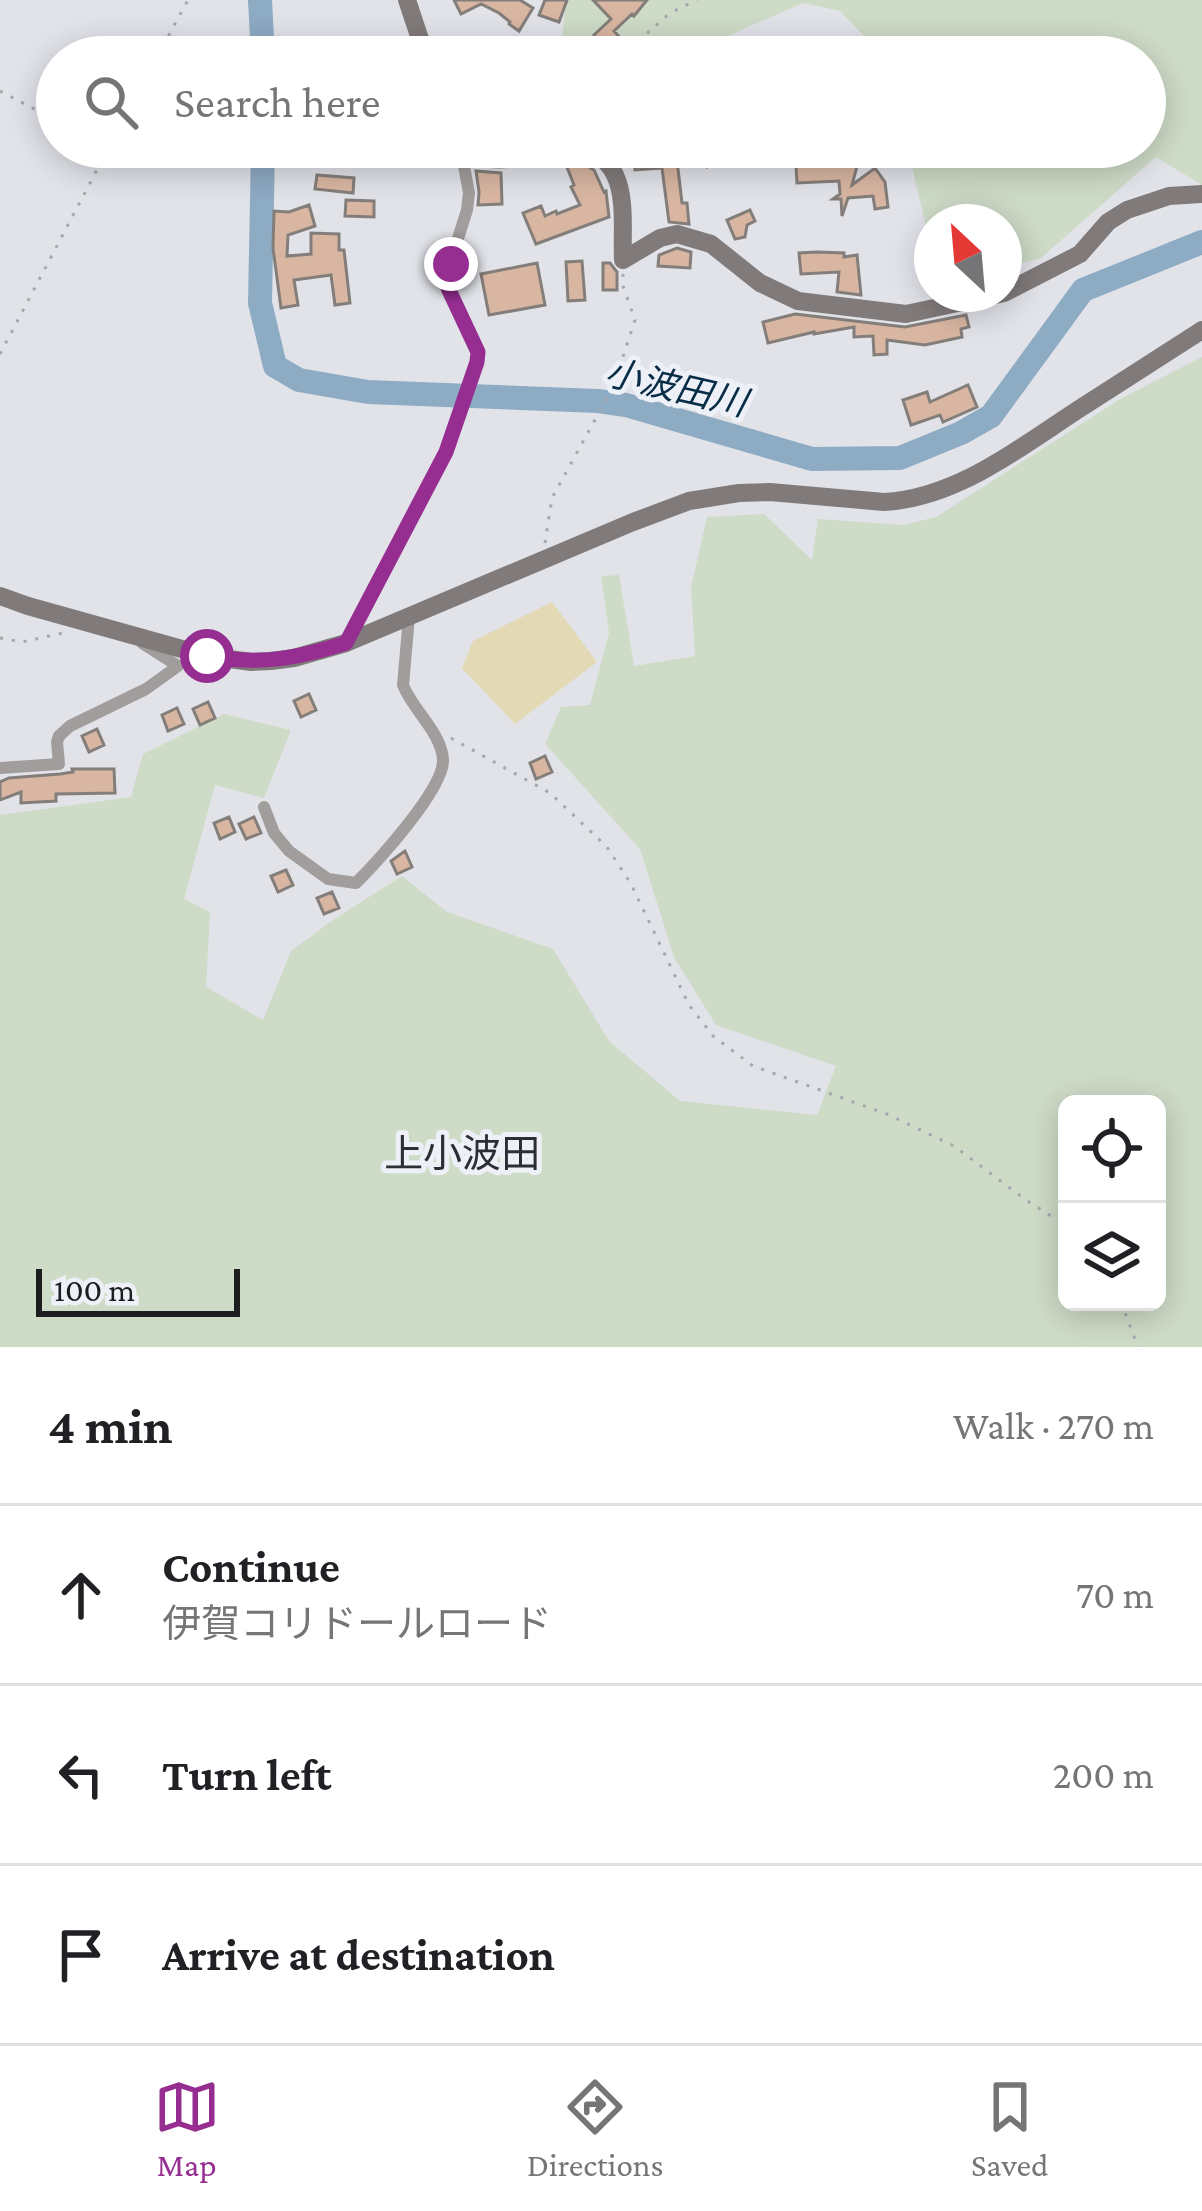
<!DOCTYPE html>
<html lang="en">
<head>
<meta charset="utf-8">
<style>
  :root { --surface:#fff; --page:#f2f2f2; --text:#202124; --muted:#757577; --line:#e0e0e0; --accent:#962e91 }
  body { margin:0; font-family:"Crimson Pro","Noto Sans JP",serif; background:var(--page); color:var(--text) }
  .controls { position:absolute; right:36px; bottom:36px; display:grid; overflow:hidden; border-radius:18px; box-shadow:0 6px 30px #0003 }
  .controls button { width:108px; height:108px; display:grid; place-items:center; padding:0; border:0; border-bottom:3px solid var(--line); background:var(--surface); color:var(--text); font:60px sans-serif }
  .compass { position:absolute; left:914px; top:204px; width:108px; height:108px; border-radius:50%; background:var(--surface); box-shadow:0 6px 30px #0003; rotate:334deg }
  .scale { position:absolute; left:36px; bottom:30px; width:204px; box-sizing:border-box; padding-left:12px; border:6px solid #1c1d1f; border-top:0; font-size:33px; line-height:42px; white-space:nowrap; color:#1c1d1f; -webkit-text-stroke:9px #eef0f7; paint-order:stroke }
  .stop { position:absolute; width:36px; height:36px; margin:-27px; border:9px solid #962e91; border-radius:50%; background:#fff }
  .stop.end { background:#962e91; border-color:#fff; box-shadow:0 3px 12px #0008 }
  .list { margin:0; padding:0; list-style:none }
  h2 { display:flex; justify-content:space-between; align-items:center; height:156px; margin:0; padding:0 48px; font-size:51px }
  h2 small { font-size:39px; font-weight:400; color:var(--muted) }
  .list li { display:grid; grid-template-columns:78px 1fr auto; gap:36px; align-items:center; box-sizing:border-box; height:180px; padding:0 48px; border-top:3px solid var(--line) }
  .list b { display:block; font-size:45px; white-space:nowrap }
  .list p { margin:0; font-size:39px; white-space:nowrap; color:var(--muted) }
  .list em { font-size:39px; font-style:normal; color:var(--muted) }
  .icon { flex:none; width:66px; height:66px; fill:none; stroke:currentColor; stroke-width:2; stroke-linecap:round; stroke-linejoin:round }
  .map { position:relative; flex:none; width:1202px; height:1347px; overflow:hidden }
  .search { position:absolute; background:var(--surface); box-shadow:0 6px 30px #0003; left:36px; right:36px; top:36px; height:132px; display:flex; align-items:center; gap:30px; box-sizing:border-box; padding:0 42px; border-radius:66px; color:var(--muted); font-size:45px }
  .sheet { height:696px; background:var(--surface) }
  nav { display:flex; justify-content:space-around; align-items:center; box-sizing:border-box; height:168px; border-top:3px solid var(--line); background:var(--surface); font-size:33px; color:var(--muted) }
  nav a { display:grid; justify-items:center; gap:6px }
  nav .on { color:var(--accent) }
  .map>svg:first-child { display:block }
</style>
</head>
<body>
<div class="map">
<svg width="1202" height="1347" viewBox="0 0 1202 1347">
  <rect width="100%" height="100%" fill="#e1e3e9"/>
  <!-- green -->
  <path fill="#cedbc7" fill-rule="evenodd" d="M566 0H1202V185L1156 157 1041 258 1004 267V222H932V250L907 147H1145V57H874L865 37 840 11 803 3 680 57H565L562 39Z
    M1202 357V1347H0V815L131 797 143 754 224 714 291 730 264 798 215 785 184 899 210 912 206 987 263 1020 291 951 333 920 402 876 447 912 553 949 609 1041 680 1101 817 1115 836 1066 716 1025 674 957 640 849 545 744 561 707 590 705 609 633 601 576 619 575 634 666 695 656 691 588 707 517 764 514 812 560 818 519 903 525 936 517 1122 398ZM1157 1104V1302H1067V1104Z"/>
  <!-- sand -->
  <path fill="#e3dab5" d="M552 602 597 662 515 724 462 668 473 641Z"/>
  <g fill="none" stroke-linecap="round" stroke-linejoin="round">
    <!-- river -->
    <path stroke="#8eabc4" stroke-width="24" d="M260 0 263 57
      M263 147 260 303 275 366 299 380 368 392 598 401 626 405 812 459 900 458 961 433 991 416 1083 290 1202 242"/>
  </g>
  <!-- building -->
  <path fill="#d9b6a2" stroke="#847e7a" stroke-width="3" d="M454 0H520L533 8 519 31 509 24 510 22 499 13 481 4 461 14Z
    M545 0H567L559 22 539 15Z
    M593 0H647L634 16 632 14 614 31 623 41 611 52 594 35 611 19Z
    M659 147 660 154 676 152 682 203H687L689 224 669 222 662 168 635 170 634 148Z
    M696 147H744L707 167Z
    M830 147H862L852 185 875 168 885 182 888 207 875 209 873 196 848 198 842 216 841 199H833L840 194 839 181 797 183 796 166 826 164Z
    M580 162 594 170 604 192 606 191 609 217 536 244 523 213 541 206 545 216 556 211 557 214 580 205 571 187 574 185 567 167Z
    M476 171 501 173 502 204 478 205 479 192Z
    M317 175 354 178 353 193 315 189Z
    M346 200 374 201V217L345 216Z
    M309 205 315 226 288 235 287 256 311 254V233L339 234V250H344L350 303 335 305 331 275 294 280 298 305 281 308 273 248 274 211 289 212Z
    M750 210 755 221 747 225 745 237 735 239 727 220Z
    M677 248 691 252 690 268 658 266 659 255Z
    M817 252 844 253V257L857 255 861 295 837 292 839 272 801 274 799 253Z
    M582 261 585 300 568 301 566 262Z
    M537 263 545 305 489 315 481 274Z
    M603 263H610L617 272V290H603Z
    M795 314 905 327 966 315 969 327 961 329 962 337 925 345 887 340V354L874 355 873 336 854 337V327L814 334V332L768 343 763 322Z
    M968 385 977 407 943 422 940 415 911 425 903 400 927 392 930 402Z
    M309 694 316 710 301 717 294 701Z
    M208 702 215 718 200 725 193 709Z
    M177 708 184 724 168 731 162 715Z
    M97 729 104 745 89 752 82 736Z
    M545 756 552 772 536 779 530 763Z
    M72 769H114L115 793 56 794V801L21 803V792L0 800V782L9 778 60 774 73 772Z
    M229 817 235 832 220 839 214 823Z
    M254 817 261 833 246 839 239 824Z
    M405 851 412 867 397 874 391 861Z
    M286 870 293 885 278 892 271 876Z
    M332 892 339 908 324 914 317 898Z"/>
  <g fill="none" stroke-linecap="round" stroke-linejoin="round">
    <!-- path -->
    <path stroke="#a5a7ac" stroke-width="3" stroke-dasharray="3 9" stroke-linecap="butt" d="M157 57 188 0
      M620 57 670 13 697 0
      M0 91 57 121
      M105 147 116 151 200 147
      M246 147 258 149
      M0 354 109 147
      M545 543 552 498 613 387 635 320 623 286V274
      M0 638 22 642 63 633
      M451 738 550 793 607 847 631 884 689 1005 713 1036 753 1066 887 1114 954 1146 1026 1200 1067 1226
      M1121 1302 1138 1347"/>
    <!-- street -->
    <path stroke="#a09d9c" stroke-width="12" d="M272 150 371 160 462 155 469 193 467 210 450 264 447 288 478 353 477 362 446 452 346 643
      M0 768 59 764 57 742 59 736 70 726 146 689 178 666 142 643
      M264 807 274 833 289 851 328 879 356 883C377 862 444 789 443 760 442 733 412 709 403 685L409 617"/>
    <!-- secondary -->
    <path stroke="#807b7a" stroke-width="18" d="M407 0 426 57
      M458 147 462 155C498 163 521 160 554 147
      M578 147C633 160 621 216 623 260L660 238 677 234 711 244 760 283 798 301 906 314 1000 294
      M1004 293 1080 254 1108 222 1127 210 1169 196 1202 194
      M0 596 28 606 207 656 251 662 271 661 294 658 346 643 633 522 689 501 739 493 770 492 884 502C956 498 1018 449 1076 411 1118 384 1160 357 1202 330"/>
  </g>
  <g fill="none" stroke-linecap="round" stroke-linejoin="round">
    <!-- route -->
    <path stroke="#962e91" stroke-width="15" d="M207 656C260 665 295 659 346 643L446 452 477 362 478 352 448 288 451 264"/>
  </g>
  <g text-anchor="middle" stroke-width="10" stroke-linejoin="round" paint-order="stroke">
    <!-- water labels -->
    <g font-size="36" font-style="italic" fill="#062c46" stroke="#eef0f7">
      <text transform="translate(676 387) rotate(13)" y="13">小波田川</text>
    </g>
    <!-- quarter labels -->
    <g font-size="39" fill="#2d2e33" stroke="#eef0f7">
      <text x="462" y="1167">上小波田</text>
    </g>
  </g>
</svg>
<div class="controls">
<button><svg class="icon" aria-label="locate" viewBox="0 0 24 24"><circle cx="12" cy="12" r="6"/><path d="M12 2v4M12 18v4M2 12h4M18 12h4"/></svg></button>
<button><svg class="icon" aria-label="layers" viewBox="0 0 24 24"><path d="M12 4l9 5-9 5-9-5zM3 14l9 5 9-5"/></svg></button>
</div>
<svg class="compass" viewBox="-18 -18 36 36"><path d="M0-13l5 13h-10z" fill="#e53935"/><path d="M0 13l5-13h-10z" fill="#757577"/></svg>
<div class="scale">100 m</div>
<div class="stop" style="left:207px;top:656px"></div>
<div class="stop end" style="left:451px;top:264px"></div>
<div class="search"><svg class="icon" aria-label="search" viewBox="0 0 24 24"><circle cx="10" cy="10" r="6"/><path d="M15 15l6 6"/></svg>Search here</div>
</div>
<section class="sheet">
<h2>4 min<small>Walk · 270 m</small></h2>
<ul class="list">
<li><svg class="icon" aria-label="ahead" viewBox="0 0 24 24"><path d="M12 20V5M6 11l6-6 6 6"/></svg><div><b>Continue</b><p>伊賀コリドールロード</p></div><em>70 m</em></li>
<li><svg class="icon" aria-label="left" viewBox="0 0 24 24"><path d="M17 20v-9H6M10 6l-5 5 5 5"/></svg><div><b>Turn left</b></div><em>200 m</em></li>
<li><svg class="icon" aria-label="arrive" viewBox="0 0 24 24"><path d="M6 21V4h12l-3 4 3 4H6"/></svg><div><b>Arrive at destination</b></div></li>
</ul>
</section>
<nav>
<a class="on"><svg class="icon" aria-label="map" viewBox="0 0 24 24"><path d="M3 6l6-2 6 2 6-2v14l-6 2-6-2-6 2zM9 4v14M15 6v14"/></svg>Map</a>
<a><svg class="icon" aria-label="directions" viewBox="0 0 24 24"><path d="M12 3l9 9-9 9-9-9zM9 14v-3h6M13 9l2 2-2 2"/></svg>Directions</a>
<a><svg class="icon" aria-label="saved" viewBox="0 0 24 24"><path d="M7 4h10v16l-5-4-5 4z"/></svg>Saved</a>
</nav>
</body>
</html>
